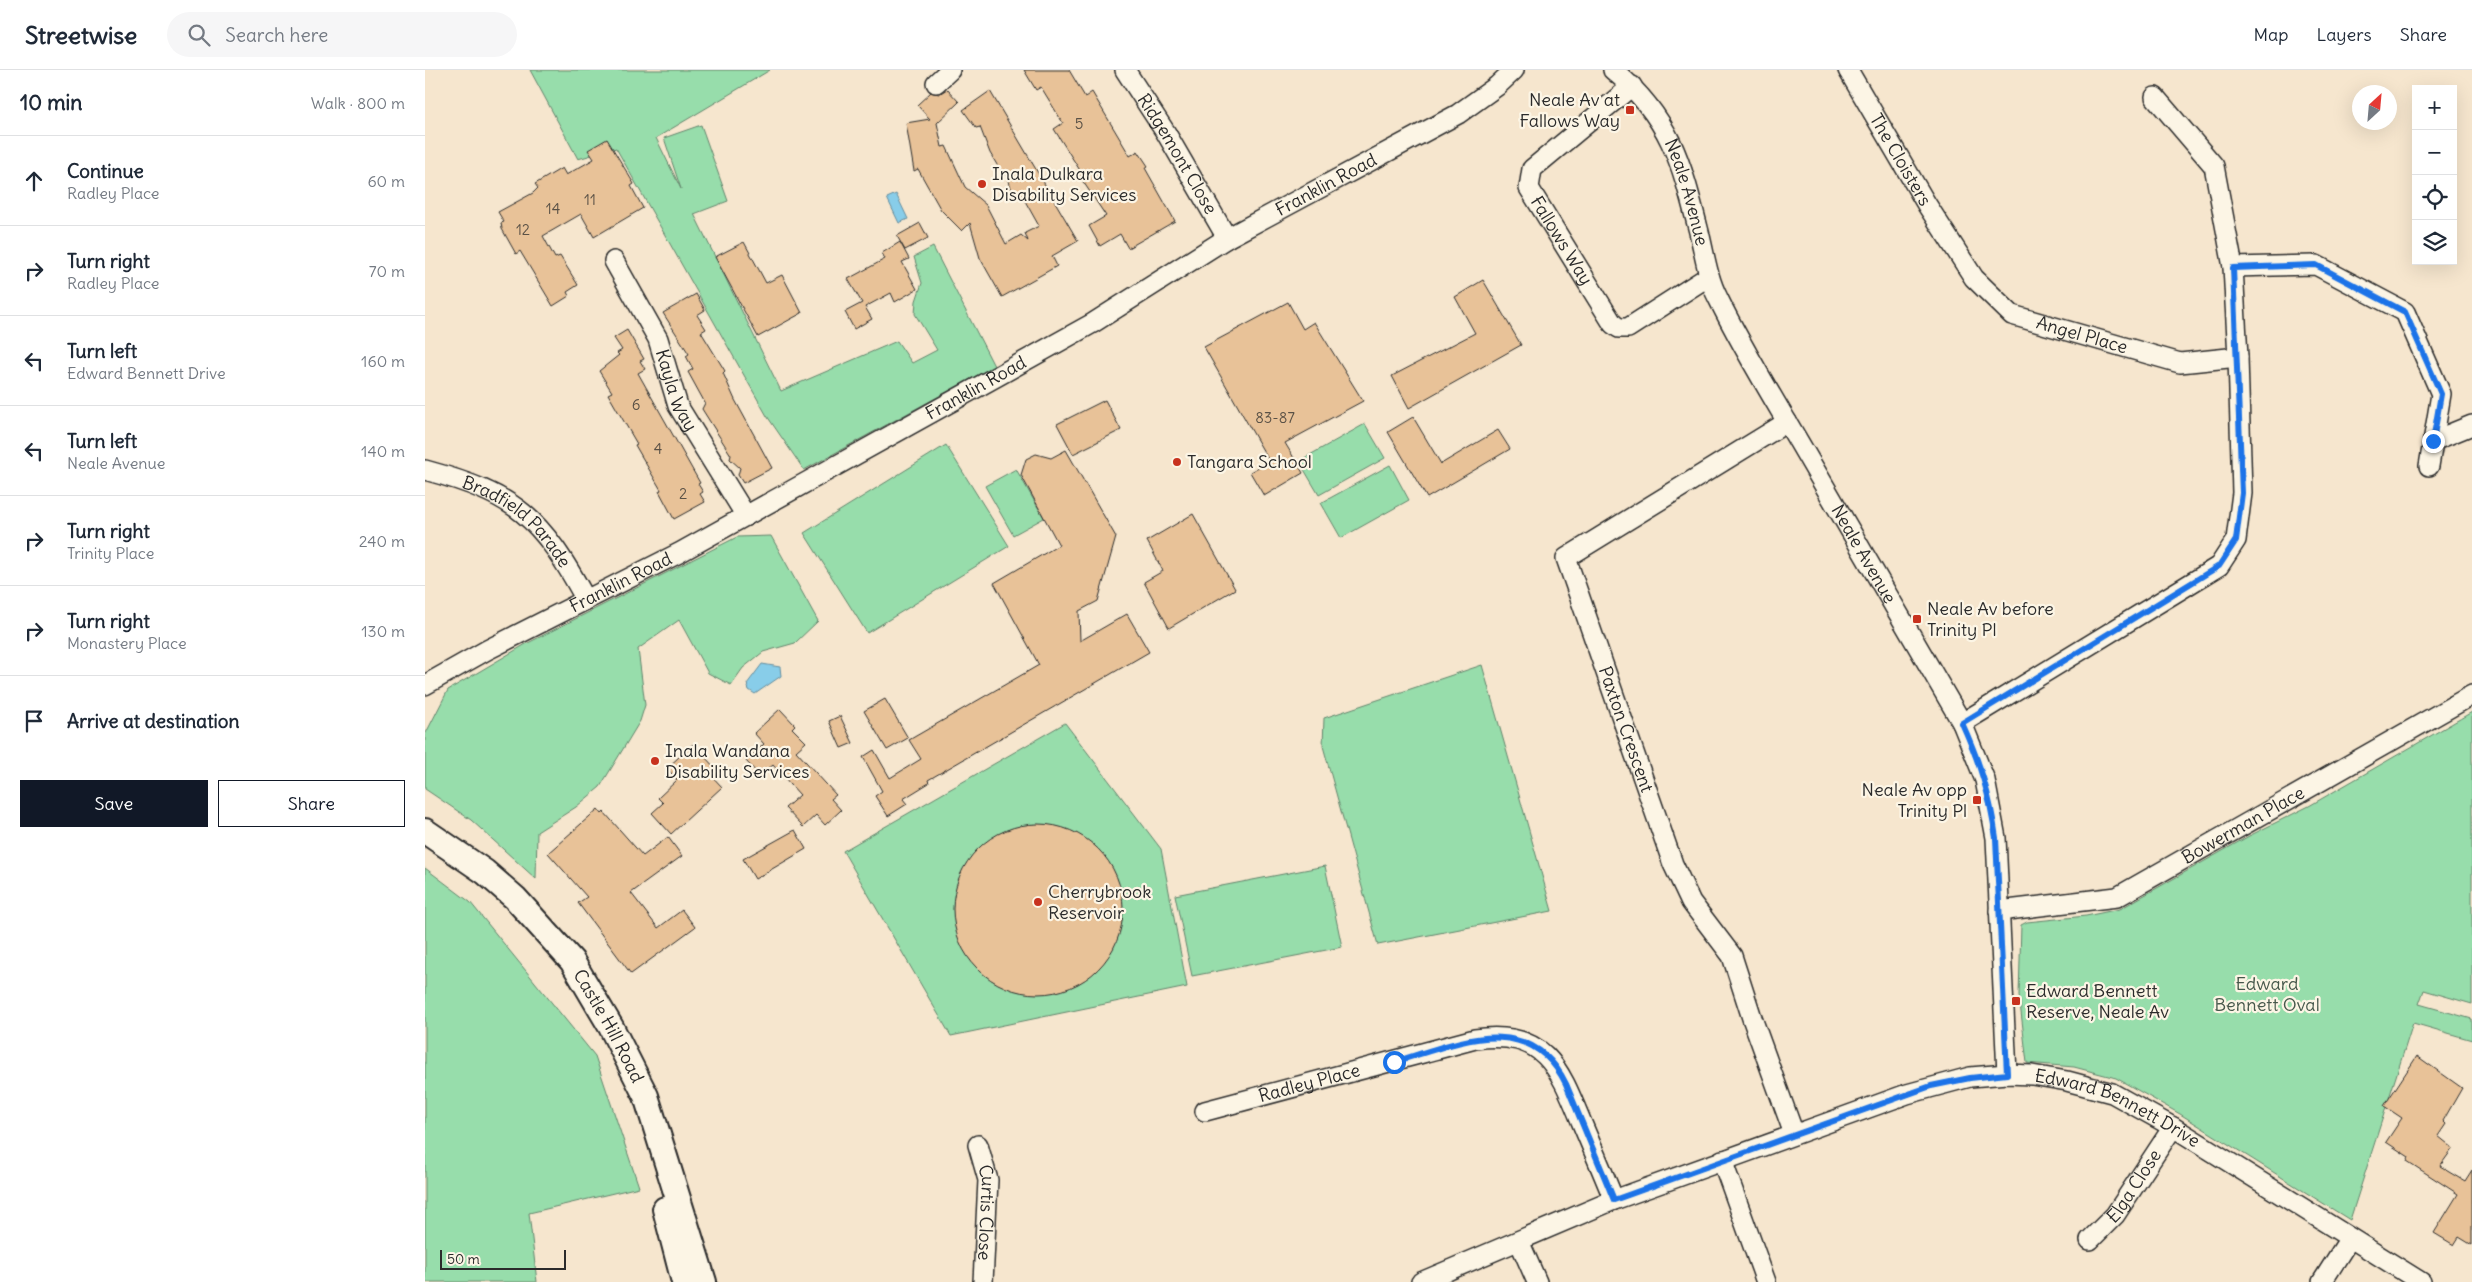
<!DOCTYPE html>
<html lang="en">
<head>
<meta charset="utf-8">
<style>
  :root { --surface:#fff; --page:#f6f6f7; --text:#1f2937; --muted:#747a83; --line:#e0e1e3; --accent:#111827 }
  body { margin:0; font-family:Delius,sans-serif; background:var(--page); color:var(--text) }
  .controls { position:absolute; right:15px; top:15px; display:grid; overflow:hidden; border-radius:0px; box-shadow:0 5px 20px #0002 }
  .controls button { width:45px; height:45px; display:grid; place-items:center; padding:0; border:0; border-bottom:1px solid var(--line); background:var(--surface); color:var(--text); font:25px sans-serif }
  .compass { position:absolute; left:1927px; top:15px; width:45px; height:45px; border-radius:50%; background:var(--surface); box-shadow:0 5px 20px #0002; rotate:26deg }
  .scale { position:absolute; left:15px; bottom:12px; width:126px; box-sizing:border-box; padding-left:5px; border:2px solid #2b2b2b; border-top:0; font-size:14px; line-height:18px; white-space:nowrap; color:#2b2b2b; -webkit-text-stroke:4px #fcf5e5; paint-order:stroke }
  .stop { position:absolute; width:15px; height:15px; margin:-11px; border:4px solid #1a73e8; border-radius:50%; background:#fff }
  .stop.end { background:#1a73e8; border-color:#fff; box-shadow:0 1px 5px #0008 }
  .list { margin:0; padding:0; list-style:none }
  h2 { display:flex; justify-content:space-between; align-items:center; height:65px; margin:0; padding:0 20px; font-size:21px }
  h2 small { font-size:16px; font-weight:400; color:var(--muted) }
  .list li { display:grid; grid-template-columns:32px 1fr auto; gap:15px; align-items:center; box-sizing:border-box; height:90px; padding:0 20px; border-top:1px solid var(--line) }
  .list b { display:block; font-size:19px; white-space:nowrap }
  .list p { margin:0; font-size:16px; white-space:nowrap; color:var(--muted) }
  .list em { font-size:16px; font-style:normal; color:var(--muted) }
  .actions { display:flex; gap:10px; padding:15px 20px }
  .actions a { flex:1; padding:11px 0; border:1px solid var(--accent); border-radius:0px; text-align:center; font-size:18px; color:var(--accent) }
  .actions .main { background:var(--accent); color:#fff }
  .icon { flex:none; width:28px; height:28px; fill:none; stroke:currentColor; stroke-width:2; stroke-linecap:round; stroke-linejoin:round }
  .map { position:relative; flex:none; width:2047px; height:1212px; overflow:hidden }
  header { display:flex; align-items:center; gap:30px; box-sizing:border-box; height:70px; padding:0 25px; background:var(--surface); border-bottom:1px solid var(--line) }
  header strong { font-size:24px }
  nav { display:flex; gap:28px; margin-inline-start:auto; font-size:18px }
  .search { width:350px; height:45px; background:var(--page); display:flex; align-items:center; gap:12px; box-sizing:border-box; padding:0 18px; border-radius:28px; color:var(--muted); font-size:19px }
  main { display:flex }
  aside { flex:1; background:var(--surface) }
  .map>svg:first-child { display:block }
</style>
</head>
<body>
<header>
<strong>Streetwise</strong>
<div class="search"><svg class="icon" aria-label="search" viewBox="0 0 24 24"><circle cx="10" cy="10" r="6"/><path d="M15 15l6 6"/></svg>Search here</div>
<nav><a>Map</a><a>Layers</a><a>Share</a></nav>
</header>
<main>
<aside>
<h2>10 min<small>Walk · 800 m</small></h2>
<ul class="list">
<li><svg class="icon" aria-label="ahead" viewBox="0 0 24 24"><path d="M12 20V5M6 11l6-6 6 6"/></svg><div><b>Continue</b><p>Radley Place</p></div><em>60 m</em></li>
<li><svg class="icon" aria-label="right" viewBox="0 0 24 24"><path d="M7 20v-9h11M14 6l5 5-5 5"/></svg><div><b>Turn right</b><p>Radley Place</p></div><em>70 m</em></li>
<li><svg class="icon" aria-label="left" viewBox="0 0 24 24"><path d="M17 20v-9H6M10 6l-5 5 5 5"/></svg><div><b>Turn left</b><p>Edward Bennett Drive</p></div><em>160 m</em></li>
<li><svg class="icon" aria-label="left" viewBox="0 0 24 24"><path d="M17 20v-9H6M10 6l-5 5 5 5"/></svg><div><b>Turn left</b><p>Neale Avenue</p></div><em>140 m</em></li>
<li><svg class="icon" aria-label="right" viewBox="0 0 24 24"><path d="M7 20v-9h11M14 6l5 5-5 5"/></svg><div><b>Turn right</b><p>Trinity Place</p></div><em>240 m</em></li>
<li><svg class="icon" aria-label="right" viewBox="0 0 24 24"><path d="M7 20v-9h11M14 6l5 5-5 5"/></svg><div><b>Turn right</b><p>Monastery Place</p></div><em>130 m</em></li>
<li><svg class="icon" aria-label="arrive" viewBox="0 0 24 24"><path d="M6 21V4h12l-3 4 3 4H6"/></svg><div><b>Arrive at destination</b></div></li>
</ul>
<div class="actions"><a class="main">Save</a><a>Share</a></div>
</aside>
<div class="map">
<svg width="2047" height="1212" viewBox="0 0 2047 1212">
  <rect width="100%" height="100%" fill="#f6e6ce"/>
  <filter id="ink" filterUnits="userSpaceOnUse"><feTurbulence type="fractalNoise" baseFrequency=".02" numOctaves="2"/><feDisplacementMap in="SourceGraphic" scale="10" xChannelSelector="R" yChannelSelector="G"/><feConvolveMatrix kernelMatrix="1 2 1 2 8 2 1 2 1" color-interpolation-filters="sRGB"/></filter>
  <g filter="url(#ink)">
    <!-- green -->
    <path fill="#97ddab" stroke="#61846b" d="M105 0H345L231 68 256 119 239 68 276 55 303 131 269 144 356 321 472 271 487 293 512 280 490 244 491 231 497 213 489 187 508 177 569 296 379 400 342 346 191 78 153 89Z
      M940 354 960 388 894 425 874 391Z
      M521 375 584 476 442 563 379 463Z
      M965 395 984 430 916 468 896 433Z
      M591 399 619 448 588 465 560 416Z
      M346 466 393 551 370 573 338 582 318 598 306 615 283 603 254 550 213 579 220 635 215 651 175 717 151 737 112 762 111 809 46 750 0 719V665L23 620 101 574 312 467Z
      M1057 595 1127 841 953 875 898 676 899 648Z
      M2047 642V934L1999 920 1994 934 2047 949V970L1988 953 1925 1150 1755 1044 1691 1008 1649 997 1602 993 1594 925 1596 855 1602 852 1661 846 1695 839 1824 766 1884 736Z
      M640 653 736 779 762 917 526 966 418 781Z
      M900 796 917 877 767 906 750 825Z
      M0 798 45 832 170 986 214 1117 104 1143 112 1212H0Z"/>
    <!-- water -->
    <path fill="#88cde9" stroke="#638c9d" d="M471 124 483 149 474 153 462 128Z
      M337 594 355 597 356 606 330 624 324 620 322 614Z"/>
    <!-- building -->
    <path fill="#e8c298" stroke="#2b2b2b" d="M599 0H644L660 27 667 22 705 86 713 81 723 96 720 98 750 151 703 178 695 164 675 176 664 156 681 146 653 104 656 102 629 59 638 53 616 17 611 20Z
      M522 19 534 32 512 53 517 77 521 76 540 117 561 135 581 174 596 165 603 171 600 163 614 156 595 122 588 125 582 104 578 105 565 83 555 57 551 58 538 40 565 21 653 171 627 186 632 196 577 227 555 188 545 153 537 161 516 140 493 99 489 101 481 53 505 49 492 35 506 22 514 24Z
      M182 69 209 114 206 116 218 138 169 167 156 144 118 166 130 188 135 186 153 215 142 222 144 226 128 236 95 181 91 184 77 159 76 153 79 152 73 142 108 123 113 118 110 114 137 98 141 105 169 89 163 80Z
      M495 153 503 168 480 180 472 166Z
      M319 172 341 213 357 205 377 243 333 267 290 187Z
      M475 172 484 189 477 192 492 219 470 232 466 223 440 237 447 249 429 259 420 242 437 233 423 209 460 189 457 183Z
      M1058 210 1096 275 984 338 967 306 1050 263 1030 227Z
      M271 224 280 240 272 245 281 259 276 262 300 301 298 303 310 330 347 398 318 413 313 405 315 398 305 389 306 385 277 339 280 333 263 302 268 299 261 286 264 284 238 243Z
      M863 232 878 259 889 252 938 331 860 373 878 403 839 426 825 402 844 391 779 277Z
      M202 260 219 289 215 291 220 299 213 303 275 413 273 414 278 422 275 424 280 432 249 449 234 421 236 420 210 375 212 374 183 324 187 322 174 301 194 285 192 283 197 280 189 268Z
      M680 330 696 360 648 384 632 354Z
      M988 347 1016 394 1073 360 1085 379 1002 428 963 362Z
      M641 380 691 467 673 531 654 541 655 571 702 544 724 582 503 710 504 713 478 729 482 734 463 746 450 726 457 721 438 687 449 680 465 708 496 689 484 670 614 595 569 513 634 475 596 405 601 389 611 384 626 388Z
      M768 444 810 519 744 558 719 512 738 501 722 471Z
      M460 629 483 668 462 680 439 641Z
      M355 639 370 655 367 658 381 672 371 681 411 725 406 729 416 740 400 755 391 745 378 757 360 738 375 725 348 695 335 706 321 691 339 674 329 663Z
      M415 646 428 673 416 678 404 651Z
      M268 674 291 699 285 704 297 717 246 764 227 743 238 733 233 728 252 710 242 698Z
      M173 739 177 744 179 742 218 786 243 767 257 786 206 823 233 858 257 840 270 857 206 904 153 833 162 827 123 783Z
      M528 839a85 85 0 1 1 170 0a85 85 0 1 1-170 0Z
      M370 760 381 779 330 809 318 789Z
      M1992 986 2037 1018 2018 1051 2021 1054 2013 1066 2028 1078 2015 1096 2040 1111 2047 1100V1175L2034 1167 2029 1175 2009 1163 2033 1124 1982 1091 1984 1087 1961 1072 1977 1048 1959 1036Z"/>
    <g fill="none" stroke-linecap="round" stroke-linejoin="round">
      <defs>
        <g id="minor">
          <path id="s1" d="M700 0 741 63 802 168"/>
          <path id="s2" d="M1188 0C1247 49 1257 95 1275 166 1280 187 1283 209 1293 228 1319 282 1352 334 1382 386 1433 475 1485 564 1537 653L1560 710 1571 768 1582 1004"/>
          <path id="s3" d="M1423 0 1502 135 1549 208 1587 245 1755 293 1813 287"/>
          <path d="M511 13 525 0"/>
          <path id="s4" d="M1207 16 1107 99 1104 118 1188 254 1194 258H1203L1284 206"/>
          <path id="s5" d="M189 191 233 269 253 336 321 446"/>
          <path d="M1808 197 1891 195 1980 242 2016 324 2004 396"/>
          <path id="s6" d="M1362 352 1141 488 1248 794 1266 832 1307 886 1327 948 1369 1064"/>
          <path d="M2008 371 2047 355"/>
          <path id="s7" d="M0 400C92 425 116 447 161 530"/>
          <path id="s8" d="M0 615 62 580 254 483 668 253 802 168 1033 44 1072 16 1089 0"/>
          <path d="M1537 653 1794 496 1811 470 1817 423 1813 287 1808 197 1789 96 1730 27"/>
          <path id="s9" d="M1574 841 1692 827 2047 625"/>
          <path id="s10" d="M780 1041 1050 969C1119 959 1134 997 1156 1051 1167 1077 1178 1103 1189 1130"/>
          <path id="s11" d="M553 1075 563 1110 558 1212"/>
          <path d="M1297 1090 1341 1212"/>
          <path id="s12" d="M1665 1170 1690 1145 1748 1057"/>
          <path d="M1094 1171 1112 1212"/>
          <path id="s13" d="M996 1212 1189 1130 1482 1024 1545 1007 1582 1004 1607 1005 1642 1011 1687 1023 1748 1057 1996 1212"/>
          <path d="M1897 1212 1925 1168"/>
        </g>
        <g id="major">
          <path id="s14" d="M0 761 60 802 90 828 147 891 186 957 221 1026 279 1212"/>
          <path d="M240 1139 259 1212"/>
        </g>
      </defs>
      <!-- minor casing -->
      <use href="#minor" stroke="#2b2b2b" stroke-width="22"/>
      <!-- major casing -->
      <use href="#major" stroke="#2b2b2b" stroke-width="28"/>
      <!-- minor -->
      <use href="#minor" stroke="#fcf5e5" stroke-width="19"/>
      <!-- major -->
      <use href="#major" stroke="#fcf5e5" stroke-width="24"/>
    </g>
  </g>
  <g fill="none" stroke-linecap="round" stroke-linejoin="round" filter="url(#ink)">
    <!-- route -->
    <path stroke="#1a73e8" stroke-width="6" d="M969 992C1030 974 1104 938 1141 1014L1189 1130 1506 1016 1545 1008 1582 1004 1571 768C1565 725 1555 693 1537 653L1794 496 1811 470 1817 423 1808 198 1891 195 1980 242 2016 324 2008 371"/>
  </g>
  <!-- markers -->
  <g fill="#c8321e" stroke="#fcf5e5" stroke-width="2">
    <rect x="1200" y="35" width="10" height="10" rx="2.5"/>
    <circle cx="557" cy="114" r="5"/>
    <circle cx="752" cy="392" r="5"/>
    <rect x="1487" y="544" width="10" height="10" rx="2.5"/>
    <circle cx="230" cy="691" r="5"/>
    <rect x="1547" y="725" width="10" height="10" rx="2.5"/>
    <circle cx="613" cy="832" r="5"/>
    <rect x="1586" y="926" width="10" height="10" rx="2.5"/>
  </g>
  <g text-anchor="middle" stroke-width="4.5" stroke-linejoin="round" paint-order="stroke">
    <!-- number labels -->
    <g font-size="15" fill="#5a5146">
      <text x="654" y="59">5</text>
      <text x="165" y="135">11</text>
      <text x="128" y="144">14</text>
      <text x="98" y="165">12</text>
      <text x="211" y="340">6</text>
      <text x="850" y="353">83-87</text>
      <text x="233" y="384">4</text>
      <text x="258" y="429">2</text>
    </g>
    <!-- poi labels -->
    <g font-size="18" fill="#2b2b2b" stroke="#fcf5e5" text-anchor="start">
      <text x="1195" y="36" text-anchor="end">Neale Av at<tspan x="1195" dy="21">Fallows Way</tspan></text>
      <text x="567" y="110">Inala Dulkara<tspan x="567" dy="21">Disability Services</tspan></text>
      <text x="762" y="398">Tangara School</text>
      <text x="1502" y="545">Neale Av before<tspan x="1502" dy="21">Trinity Pl</tspan></text>
      <text x="240" y="687">Inala Wandana<tspan x="240" dy="21">Disability Services</tspan></text>
      <text x="1542" y="726" text-anchor="end">Neale Av opp<tspan x="1542" dy="21">Trinity Pl</tspan></text>
      <text x="623" y="828">Cherrybrook<tspan x="623" dy="21">Reservoir</tspan></text>
      <text x="1601" y="927">Edward Bennett<tspan x="1601" dy="21">Reserve, Neale Av</tspan></text>
    </g>
    <!-- street labels -->
    <g font-size="18" fill="#2b2b2b" stroke="#fcf5e5">
      <text dy="6" stroke="none"><textPath href="#s1" startOffset="99">Ridgemont Close</textPath></text>
      <text dy="6" stroke="none"><textPath href="#s3" startOffset="104">The Cloisters</textPath></text>
      <text dy="6" stroke="none"><textPath href="#s8" startOffset="1031">Franklin Road</textPath></text>
      <text dy="6" stroke="none"><textPath href="#s2" startOffset="146">Neale Avenue</textPath></text>
      <text dy="6" stroke="none"><textPath href="#s4" startOffset="211">Fallows Way</textPath></text>
      <text dy="6" stroke="none"><textPath href="#s3" startOffset="369">Angel Place</textPath></text>
      <text dy="6" stroke="none"><textPath href="#s8" startOffset="626">Franklin Road</textPath></text>
      <text dy="6" stroke="none"><textPath href="#s5" startOffset="144">Kayla Way</textPath></text>
      <text dy="6" stroke="none"><textPath href="#s7" startOffset="108">Bradfield Parade</textPath></text>
      <text dy="6" stroke="none"><textPath href="#s2" startOffset="551">Neale Avenue</textPath></text>
      <text dy="6" stroke="none"><textPath href="#s8" startOffset="221">Franklin Road</textPath></text>
      <text dy="6" stroke="none"><textPath href="#s6" startOffset="441">Paxton Crescent</textPath></text>
      <text dy="6" stroke="none"><textPath href="#s9" startOffset="264">Bowerman Place</textPath></text>
      <text dy="6" stroke="none"><textPath href="#s14" startOffset="272">Castle Hill Road</textPath></text>
      <text dy="6" stroke="none"><textPath href="#s10" startOffset="108">Radley Place</textPath></text>
      <text dy="6" stroke="none"><textPath href="#s13" startOffset="741">Edward Bennett Drive</textPath></text>
      <text dy="6" stroke="none"><textPath href="#s12" startOffset="70">Elga Close</textPath></text>
      <text dy="6" stroke="none"><textPath href="#s11" startOffset="69">Curtis Close</textPath></text>
    </g>
    <!-- park labels -->
    <g font-size="18" fill="#46584b" stroke="#fcf5e5">
      <text x="1842" y="920">Edward<tspan x="1842" dy="21">Bennett Oval</tspan></text>
    </g>
  </g>
</svg>
<div class="controls">
<button>+</button>
<button>−</button>
<button><svg class="icon" aria-label="locate" viewBox="0 0 24 24"><circle cx="12" cy="12" r="6"/><path d="M12 2v4M12 18v4M2 12h4M18 12h4"/></svg></button>
<button><svg class="icon" aria-label="layers" viewBox="0 0 24 24"><path d="M12 4l9 5-9 5-9-5zM3 14l9 5 9-5"/></svg></button>
</div>
<svg class="compass" viewBox="-18 -18 36 36"><path d="M0-13l5 13h-10z" fill="#e53935"/><path d="M0 13l5-13h-10z" fill="#747a83"/></svg>
<div class="scale">50 m</div>
<div class="stop" style="left:969px;top:992px"></div>
<div class="stop end" style="left:2008px;top:371px"></div>
</div>
</main>
</body>
</html>
